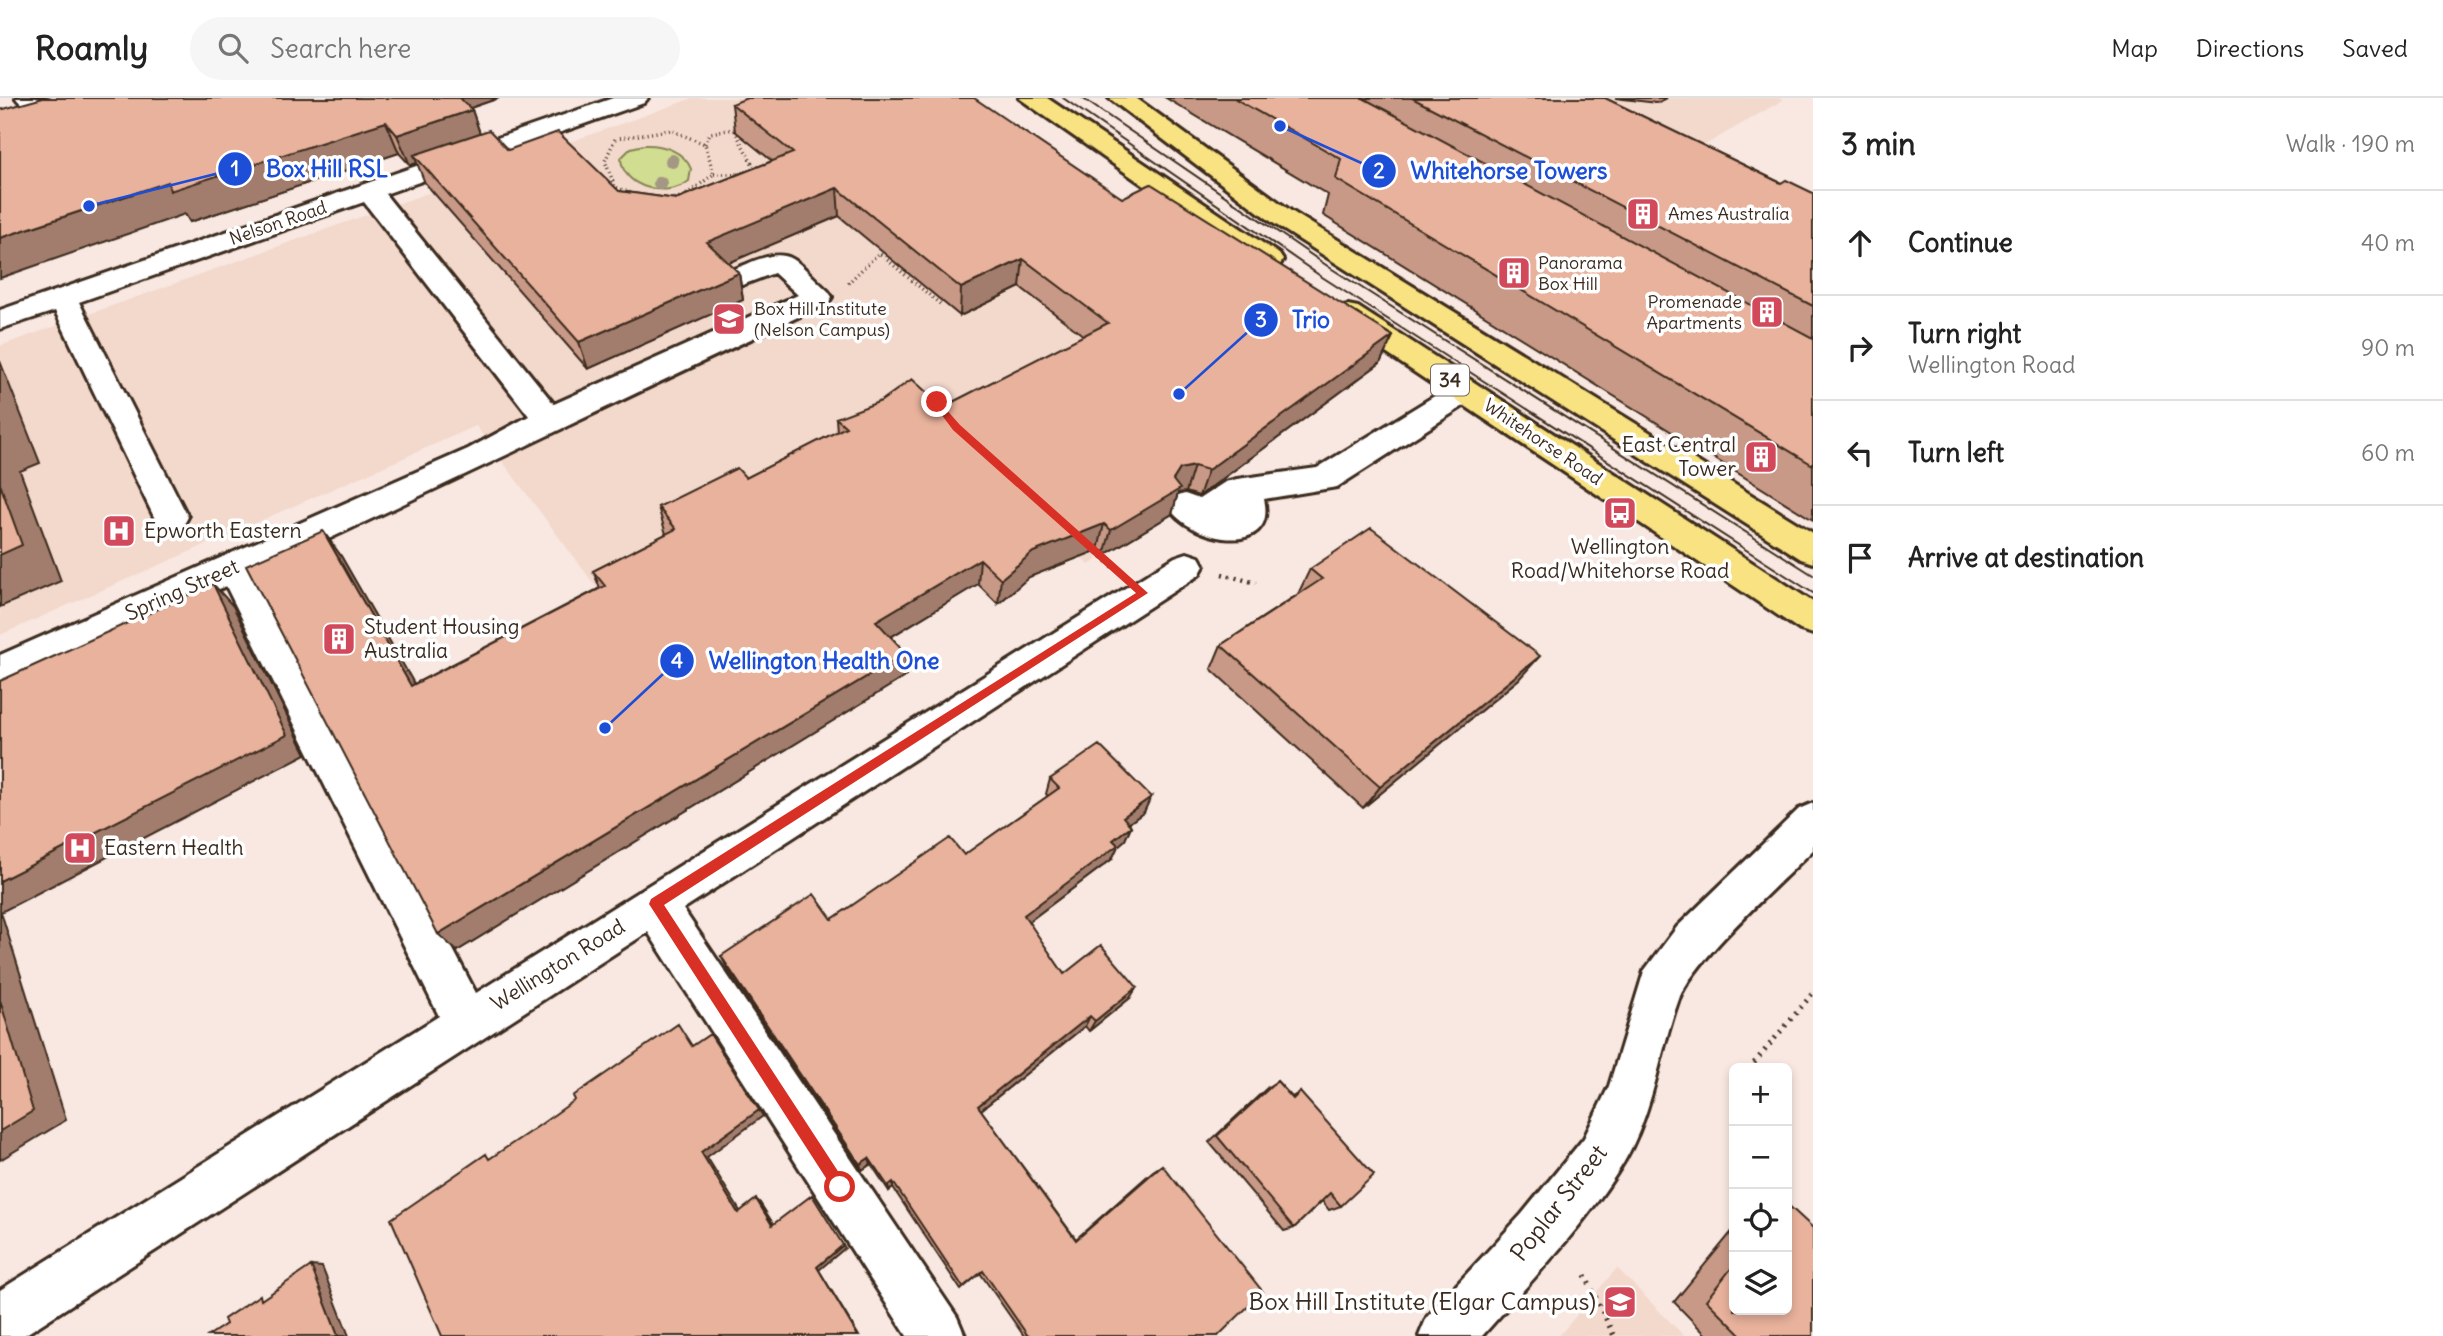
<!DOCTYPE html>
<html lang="en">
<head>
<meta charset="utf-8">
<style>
  :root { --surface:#fff; --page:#f6f6f6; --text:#222; --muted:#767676; --line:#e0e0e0 }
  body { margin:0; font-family:Delius,sans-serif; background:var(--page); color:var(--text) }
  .controls { position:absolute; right:21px; bottom:21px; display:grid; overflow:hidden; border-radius:10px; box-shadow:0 4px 10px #0003 }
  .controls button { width:63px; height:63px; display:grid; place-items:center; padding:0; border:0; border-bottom:2px solid var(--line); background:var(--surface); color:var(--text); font:35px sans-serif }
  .stop { position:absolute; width:21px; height:21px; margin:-16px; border:5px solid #d93025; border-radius:50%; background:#fff }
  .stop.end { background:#d93025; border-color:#fff; box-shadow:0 2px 7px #0008 }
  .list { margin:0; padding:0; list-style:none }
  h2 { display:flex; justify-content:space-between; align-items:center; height:91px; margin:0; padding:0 28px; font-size:30px }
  h2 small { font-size:23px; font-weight:400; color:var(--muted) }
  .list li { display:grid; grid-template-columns:46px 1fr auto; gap:21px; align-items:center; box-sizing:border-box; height:105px; padding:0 28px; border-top:2px solid var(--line) }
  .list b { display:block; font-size:26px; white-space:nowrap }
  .list p { margin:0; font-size:23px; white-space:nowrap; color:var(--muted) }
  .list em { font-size:23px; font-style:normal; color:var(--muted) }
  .icon { flex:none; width:38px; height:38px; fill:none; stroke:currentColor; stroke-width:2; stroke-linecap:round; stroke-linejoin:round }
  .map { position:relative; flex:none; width:1813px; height:1238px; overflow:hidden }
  header { display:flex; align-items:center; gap:42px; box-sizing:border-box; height:98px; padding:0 35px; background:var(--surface); border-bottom:2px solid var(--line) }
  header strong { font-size:33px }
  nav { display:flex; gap:38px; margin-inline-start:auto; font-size:24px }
  .search { width:490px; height:63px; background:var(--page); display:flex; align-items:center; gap:18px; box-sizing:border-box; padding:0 24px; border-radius:38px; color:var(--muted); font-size:26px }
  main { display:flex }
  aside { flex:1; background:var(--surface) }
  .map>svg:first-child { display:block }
</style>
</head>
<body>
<header>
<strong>Roamly</strong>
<div class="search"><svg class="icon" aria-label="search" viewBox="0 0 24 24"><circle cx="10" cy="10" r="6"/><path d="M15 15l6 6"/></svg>Search here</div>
<nav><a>Map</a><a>Directions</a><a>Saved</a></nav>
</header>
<main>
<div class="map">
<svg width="1813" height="1238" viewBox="0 0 1813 1238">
  <rect width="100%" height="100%" fill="#f8e8e1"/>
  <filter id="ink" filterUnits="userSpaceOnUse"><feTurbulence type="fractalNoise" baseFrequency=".0143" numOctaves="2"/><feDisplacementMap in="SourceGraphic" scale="14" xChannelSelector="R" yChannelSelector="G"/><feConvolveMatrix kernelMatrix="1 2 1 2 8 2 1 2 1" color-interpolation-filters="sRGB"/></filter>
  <g filter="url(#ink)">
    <!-- built -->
    <path fill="#f3d8cc" d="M693 0H971L1051 56 1145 114 1007 178 1103 252 1104 457 1089 467 910 305 683 456 603 498 476 328 0 537V248Z
      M1591 0H1778L1783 2 1698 51Z
      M1617 1170 1684 1238H1559Z"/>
    <!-- green -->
    <path fill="#d1dd90" stroke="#868457" stroke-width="2" d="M644 47C662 46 684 53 691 71L689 83C668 100 622 91 621 60L631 50Z"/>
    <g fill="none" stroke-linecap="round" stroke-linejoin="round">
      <defs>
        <path id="minor" d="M16 0H44L58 4 125 0C110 22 33 25 16 0Z
          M613 0H648L644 5 385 96 554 306 798 197 774 175 737 189 727 186 723 180C729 172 737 170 747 166 793 146 794 163 828 193L832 199 828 205C636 294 447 387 255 475L476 895 1175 459 1187 455 1199 459 1204 468 1199 477 683 811 957 1219 965 1238H907L648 834 23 1238H0V1192L439 918 226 488 0 589V557L468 351 529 318 364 104 79 204 188 419 183 428 171 432 159 428 154 419 55 213 0 231V212Z
          M1465 283 1476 286 1480 293 1476 300 1337 389 1264 401C1278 461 1189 444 1168 408L1173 399 1185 396 1199 401 1225 384 1237 381 1317 370 1454 286Z
          M1813 705V752C1780 785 1694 862 1679 901 1657 960 1654 1020 1617 1075 1579 1134 1528 1186 1482 1238H1419L1427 1219 1522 1116 1584 1040 1609 988 1644 873 1677 829 1799 711Z"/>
        <path id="major" d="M1019 0H1047L1279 156 1283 162 1279 168 1269 170 1259 168Z
          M1109 0H1136L1291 113 1813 435V465L1801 461 1273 125Z
          M1348 207 1358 209 1813 504V536L1800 532 1338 223 1334 216 1338 209Z"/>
      </defs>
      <!-- minor casing -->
      <use href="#minor" stroke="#3b2a1e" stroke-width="6"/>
      <!-- major casing -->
      <use href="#major" stroke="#3b2a1e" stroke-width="6"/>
      <!-- path-far2 -->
      <path stroke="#3b2a1e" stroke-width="3.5" stroke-dasharray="1 3.5" stroke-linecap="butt" d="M741 29 734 31 756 73
        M620 40 670 32 705 46 714 76 683 99 667 101
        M615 41 605 63 615 89 636 97
        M705 46 710 35 734 31
        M714 76H745
        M848 185 879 155 940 206"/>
      <!-- path-far1 -->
      <path stroke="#3b2a1e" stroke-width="4.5" stroke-dasharray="2 5" stroke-linecap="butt" d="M1091 449 1116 471
        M1222 476 1256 485"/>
      <!-- path -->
      <path stroke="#3b2a1e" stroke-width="5" stroke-dasharray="2 6" stroke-linecap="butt" d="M1754 965 1813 895
        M1585 1177 1614 1238"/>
      <!-- minor -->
      <use href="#minor" fill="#fff" fill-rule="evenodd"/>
      <!-- major -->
      <use href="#major" fill="#f8e281" fill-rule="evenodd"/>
      <!-- tram -->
      <path stroke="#3b2a1e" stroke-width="2" d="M1063 0 1319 177 1813 495
        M1082 0 1329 169 1813 477"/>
    </g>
    <!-- trees -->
    <g fill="#a49885">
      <circle cx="672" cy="63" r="7"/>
      <circle cx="660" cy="85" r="7"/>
    </g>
    <!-- wall -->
    <path fill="#c89986" stroke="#3b2a1e" stroke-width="2" d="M43 0H499L470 10 472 12 480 35 508 52 619 93 676 101 772 63 735 33 732 6 1122 100 1393 238 1380 265 1199 398 1186 394 1178 395 1172 416 1104 457 1098 452 1029 479 998 506 978 486 891 539 906 555V578L457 853 323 433 341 458 414 586 600 490 593 473 666 436 658 409 746 380 837 334 836 320 943 309 1084 238 1020 189 960 218 839 118 728 165 739 175 743 202 588 271 425 85 417 65 410 67 399 55 190 124 185 116Z
      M1166 0H1605L1781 85 1813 95V422L1323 117 1328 97Z
      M1615 0H1667L1657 5Z
      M1310 471 1519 581 1363 710 1211 571 1221 547 1298 496Z
      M1050 681 1144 714 1129 725 1131 728 1125 742 1118 748 1112 761 1028 824 1064 876 1130 900 1089 933 1085 928 981 1012 1076 1141 1153 1073 1162 1067 1218 1238H1024L980 1175 961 1192 893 1090 889 1093 871 1066 862 1072 727 870 721 858 832 821 964 757 1048 698 1046 696Z
      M1277 983 1292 999 1300 994 1341 1108 1329 1112 1322 1103 1294 1130 1284 1133 1209 1044 1268 989Z
      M1734 1131V1212L1813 1238H1707L1674 1204Z"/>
    <!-- shaded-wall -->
    <path fill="#a27d6d" stroke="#3b2a1e" stroke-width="2" d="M450 0H499L456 15Z
      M472 12 482 42 414 57 417 65 410 67 397 37Z
      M386 24 399 55 190 124 185 116 0 180V140L168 84Z
      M837 90 839 118 712 172 707 144Z
      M1023 161 1020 189 960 218 961 190Z
      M739 175 743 202 588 271 579 244Z
      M1393 238 1380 265 1199 398 1208 372Z
      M0 263 40 365 20 373 61 483 0 509Z
      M1194 368 1186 394 1178 395 1172 416 1104 457 1111 432 1173 382 1180 371Z
      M1104 426 1098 452 1029 479 998 506 1001 481 1033 454Z
      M323 433 341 458 428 610 411 588Z
      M980 461 978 486 877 547 876 523Z
      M213 486 233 508 306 656 1 814 66 1022 0 1062V783Z
      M906 555V578L457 853 438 836Z
      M1540 558 1519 581 1363 710 1380 689Z
      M1151 699 1144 714 1117 734 1123 719Z
      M1131 728 1125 742 1118 748 1112 761 1020 830 1024 817 1113 742Z
      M1137 889 1130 900 1089 933 1095 923Z
      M1090 918 1085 928 976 1016 978 1008Z
      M759 1012 763 1018 707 1059 743 1118 738 1115 701 1054Z
      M869 1060 871 1066 862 1072 860 1066Z
      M893 1084V1090L889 1093 888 1088Z
      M756 1101 760 1105 776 1130 772 1127Z
      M843 1147 845 1150 819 1172 859 1238H858L817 1169Z
      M311 1168 322 1169 349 1238H338Z"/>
    <!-- building -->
    <path fill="#e8b29c" stroke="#3b2a1e" stroke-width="2" d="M43 0H460L472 12 397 37 386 24 170 93 168 84 0 140V12Z
      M747 0H974L1122 100 1151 86 1393 238 1208 372 1194 368 1180 371 1173 382 1180 391 1111 432 1104 426 1033 454 1001 481 980 461 876 523 906 555 438 836 246 467 323 433 411 588 605 488 593 473 676 431 658 409 737 370 746 380 846 329 836 320 881 303 912 281 943 309 1108 225 1023 161 961 190 837 90 707 144 739 175 579 244 414 57 489 32 508 52 558 34 619 93 676 101 793 55 732 6Z
      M1234 0H1363L1813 240V367L1336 81 1341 61Z
      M1412 0H1605L1781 85 1786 82 1813 95V208Z
      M0 386 22 447 0 457Z
      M1371 430 1540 558 1380 689 1221 547 1322 481 1310 471Z
      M213 486 287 637 0 783V583Z
      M1099 647 1151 699 1123 719 1131 728 1113 742 1118 747 1024 817 1064 876 1101 847 1137 889 1095 923 1090 918 978 1008 1076 1142 1162 1067 1263 1194 1218 1238H1028L983 1173 963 1189 893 1084 888 1088 869 1060 860 1066 721 858 814 796 832 821 950 740 964 757 1059 690 1050 681Z
      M0 902 33 1013 0 1033Z
      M678 926 692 948 710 936 759 1012 701 1054 738 1115 756 1101 772 1127 812 1097 843 1147 817 1169 858 1238H442L391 1121 486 1056 489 1061 537 1029 575 1002 573 998Z
      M1277 983 1293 1001 1300 994 1374 1077 1341 1108 1330 1095 1294 1130 1217 1038Z
      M1787 1106 1813 1130V1238H1742L1706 1202 1734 1167V1212H1787Z
      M311 1168 338 1238H208L226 1226 224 1221 260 1197 261 1202Z"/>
  </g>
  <!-- route -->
  <path fill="#d93025" d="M937 301 960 327 1148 495 664 807 845 1084V1094L840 1097 835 1094 649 806 651 801 1136 495 953 332 932 304Z"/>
  <!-- icons -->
  <defs>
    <symbol id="building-square" viewBox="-11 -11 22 22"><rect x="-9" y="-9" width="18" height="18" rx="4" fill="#d1495b" stroke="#fff"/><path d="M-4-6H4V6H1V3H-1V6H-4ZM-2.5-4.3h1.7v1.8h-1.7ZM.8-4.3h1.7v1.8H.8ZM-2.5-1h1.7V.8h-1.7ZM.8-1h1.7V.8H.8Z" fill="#fff"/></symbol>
    <symbol id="university-square" viewBox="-11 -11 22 22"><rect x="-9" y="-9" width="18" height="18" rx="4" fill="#d1495b" stroke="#fff"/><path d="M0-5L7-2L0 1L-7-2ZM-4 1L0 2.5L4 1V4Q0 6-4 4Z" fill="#fff"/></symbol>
    <symbol id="bus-square" viewBox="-11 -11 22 22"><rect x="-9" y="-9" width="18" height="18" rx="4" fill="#d1495b" stroke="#fff"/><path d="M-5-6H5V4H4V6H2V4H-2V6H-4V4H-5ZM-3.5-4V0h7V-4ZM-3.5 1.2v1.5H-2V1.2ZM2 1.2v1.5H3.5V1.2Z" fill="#fff"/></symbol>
    <symbol id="hospital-square" viewBox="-11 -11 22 22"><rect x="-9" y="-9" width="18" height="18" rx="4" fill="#d1495b" stroke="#fff"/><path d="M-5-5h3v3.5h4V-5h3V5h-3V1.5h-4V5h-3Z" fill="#fff"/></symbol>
  </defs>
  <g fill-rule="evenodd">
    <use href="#building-square" x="1624" y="97" width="38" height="38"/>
    <use href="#building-square" x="1495" y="156" width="38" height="38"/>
    <use href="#building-square" x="1748" y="195" width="38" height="38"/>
    <use href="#university-square" x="710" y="202" width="38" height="38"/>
    <use href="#building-square" x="1742" y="340" width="38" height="38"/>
    <use href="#bus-square" x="1601" y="396" width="38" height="38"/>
    <use href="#hospital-square" x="100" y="414" width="38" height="38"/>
    <use href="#building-square" x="320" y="522" width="38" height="38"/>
    <use href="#hospital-square" x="61" y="731" width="38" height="38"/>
    <use href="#university-square" x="1601" y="1185" width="38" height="38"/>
  </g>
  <g text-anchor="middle" stroke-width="7" stroke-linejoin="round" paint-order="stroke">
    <!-- far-poi labels -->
    <g font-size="18" fill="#3b2a1e" stroke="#fff" text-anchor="start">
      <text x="1668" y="122">Ames Australia</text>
      <text x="1538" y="171">Panorama<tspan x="1538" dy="21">Box Hill</tspan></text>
      <text x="1742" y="210" text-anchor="end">Promenade<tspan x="1742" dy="21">Apartments</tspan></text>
      <text x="754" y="217">Box Hill Institute<tspan x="754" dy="21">(Nelson Campus)</tspan></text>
    </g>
    <!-- far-street labels -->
    <g font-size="18" fill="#3b2a1e" stroke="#fff">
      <text transform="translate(278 125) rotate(-19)" y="6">Nelson Road</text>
      <text transform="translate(1543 344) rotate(34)" y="6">Whitehorse Road</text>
    </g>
    <!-- shield labels -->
    <rect fill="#fff" stroke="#766a62" stroke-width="2" x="1431" y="266.5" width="38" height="31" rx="5"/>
    <g font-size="19" font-weight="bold" fill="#3b2a1e">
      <text x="1450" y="289">34</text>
    </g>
    <!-- poi labels -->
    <g font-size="21" fill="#3b2a1e" stroke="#fff" text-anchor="start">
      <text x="1736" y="354" text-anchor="end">East Central<tspan x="1736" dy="24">Tower</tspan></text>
      <text x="144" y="440">Epworth Eastern</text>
      <text x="1620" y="456" text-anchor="middle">Wellington<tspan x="1620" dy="24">Road/Whitehorse Road</tspan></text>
      <text x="364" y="536">Student Housing<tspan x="364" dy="24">Australia</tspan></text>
      <text x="104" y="757">Eastern Health</text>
    </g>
    <!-- street labels -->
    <g font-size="21" fill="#3b2a1e" stroke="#fff">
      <text transform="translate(182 492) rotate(-24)" y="7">Spring Street</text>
      <text transform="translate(558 867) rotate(-32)" y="7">Wellington Road</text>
    </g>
    <!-- near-street labels -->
    <g font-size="24" fill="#3b2a1e" stroke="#fff">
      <text transform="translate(1559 1105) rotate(-52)" y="8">Poplar Street</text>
    </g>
    <!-- near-poi labels -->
    <g font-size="24" fill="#3b2a1e" stroke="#fff" text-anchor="end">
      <text x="1596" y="1212">Box Hill Institute (Elgar Campus)</text>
    </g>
  </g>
  <!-- callouts -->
  <path fill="none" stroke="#1d4ed8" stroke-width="2.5" d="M89 108L235 71M1280 28L1379 73M1179 296L1261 222M605 630L677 563"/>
  <g fill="#1d4ed8" stroke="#fff" stroke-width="2.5">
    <circle cx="89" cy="108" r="7"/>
    <circle cx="1280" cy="28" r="7"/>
    <circle cx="1179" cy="296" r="7"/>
    <circle cx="605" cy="630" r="7"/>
    <circle cx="235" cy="71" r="18"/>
    <circle cx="1379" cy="73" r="18"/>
    <circle cx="1261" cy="222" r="18"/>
    <circle cx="677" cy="563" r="18"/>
  </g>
  <g font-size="21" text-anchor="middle" font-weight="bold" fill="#fff">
    <text x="235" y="78">1</text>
    <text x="1379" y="80">2</text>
    <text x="1261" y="229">3</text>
    <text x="677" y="570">4</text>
  </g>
  <g font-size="23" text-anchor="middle" font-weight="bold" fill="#1d4ed8" stroke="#fff" stroke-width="7" stroke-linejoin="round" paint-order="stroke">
    <text x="327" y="79">Box Hill RSL</text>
    <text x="1509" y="81">Whitehorse Towers</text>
    <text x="1311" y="230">Trio</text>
    <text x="824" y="571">Wellington Health One</text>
  </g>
</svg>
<div class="controls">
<button>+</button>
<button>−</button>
<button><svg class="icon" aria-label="locate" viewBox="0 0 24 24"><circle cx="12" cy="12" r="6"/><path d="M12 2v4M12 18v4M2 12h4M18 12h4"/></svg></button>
<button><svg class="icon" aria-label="layers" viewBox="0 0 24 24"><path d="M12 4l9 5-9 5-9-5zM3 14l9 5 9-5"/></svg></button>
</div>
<div class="stop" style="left:840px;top:1089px"></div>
<div class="stop end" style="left:937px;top:304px"></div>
</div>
<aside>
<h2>3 min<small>Walk · 190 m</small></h2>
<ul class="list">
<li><svg class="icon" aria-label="ahead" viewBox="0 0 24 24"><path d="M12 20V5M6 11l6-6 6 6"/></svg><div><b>Continue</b></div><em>40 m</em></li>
<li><svg class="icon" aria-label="right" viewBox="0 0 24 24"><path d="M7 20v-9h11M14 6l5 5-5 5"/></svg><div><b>Turn right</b><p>Wellington Road</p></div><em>90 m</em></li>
<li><svg class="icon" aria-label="left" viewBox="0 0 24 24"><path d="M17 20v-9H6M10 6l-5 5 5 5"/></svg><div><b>Turn left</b></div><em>60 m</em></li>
<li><svg class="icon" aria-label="arrive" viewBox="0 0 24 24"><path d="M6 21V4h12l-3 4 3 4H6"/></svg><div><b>Arrive at destination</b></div></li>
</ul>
</aside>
</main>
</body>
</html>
